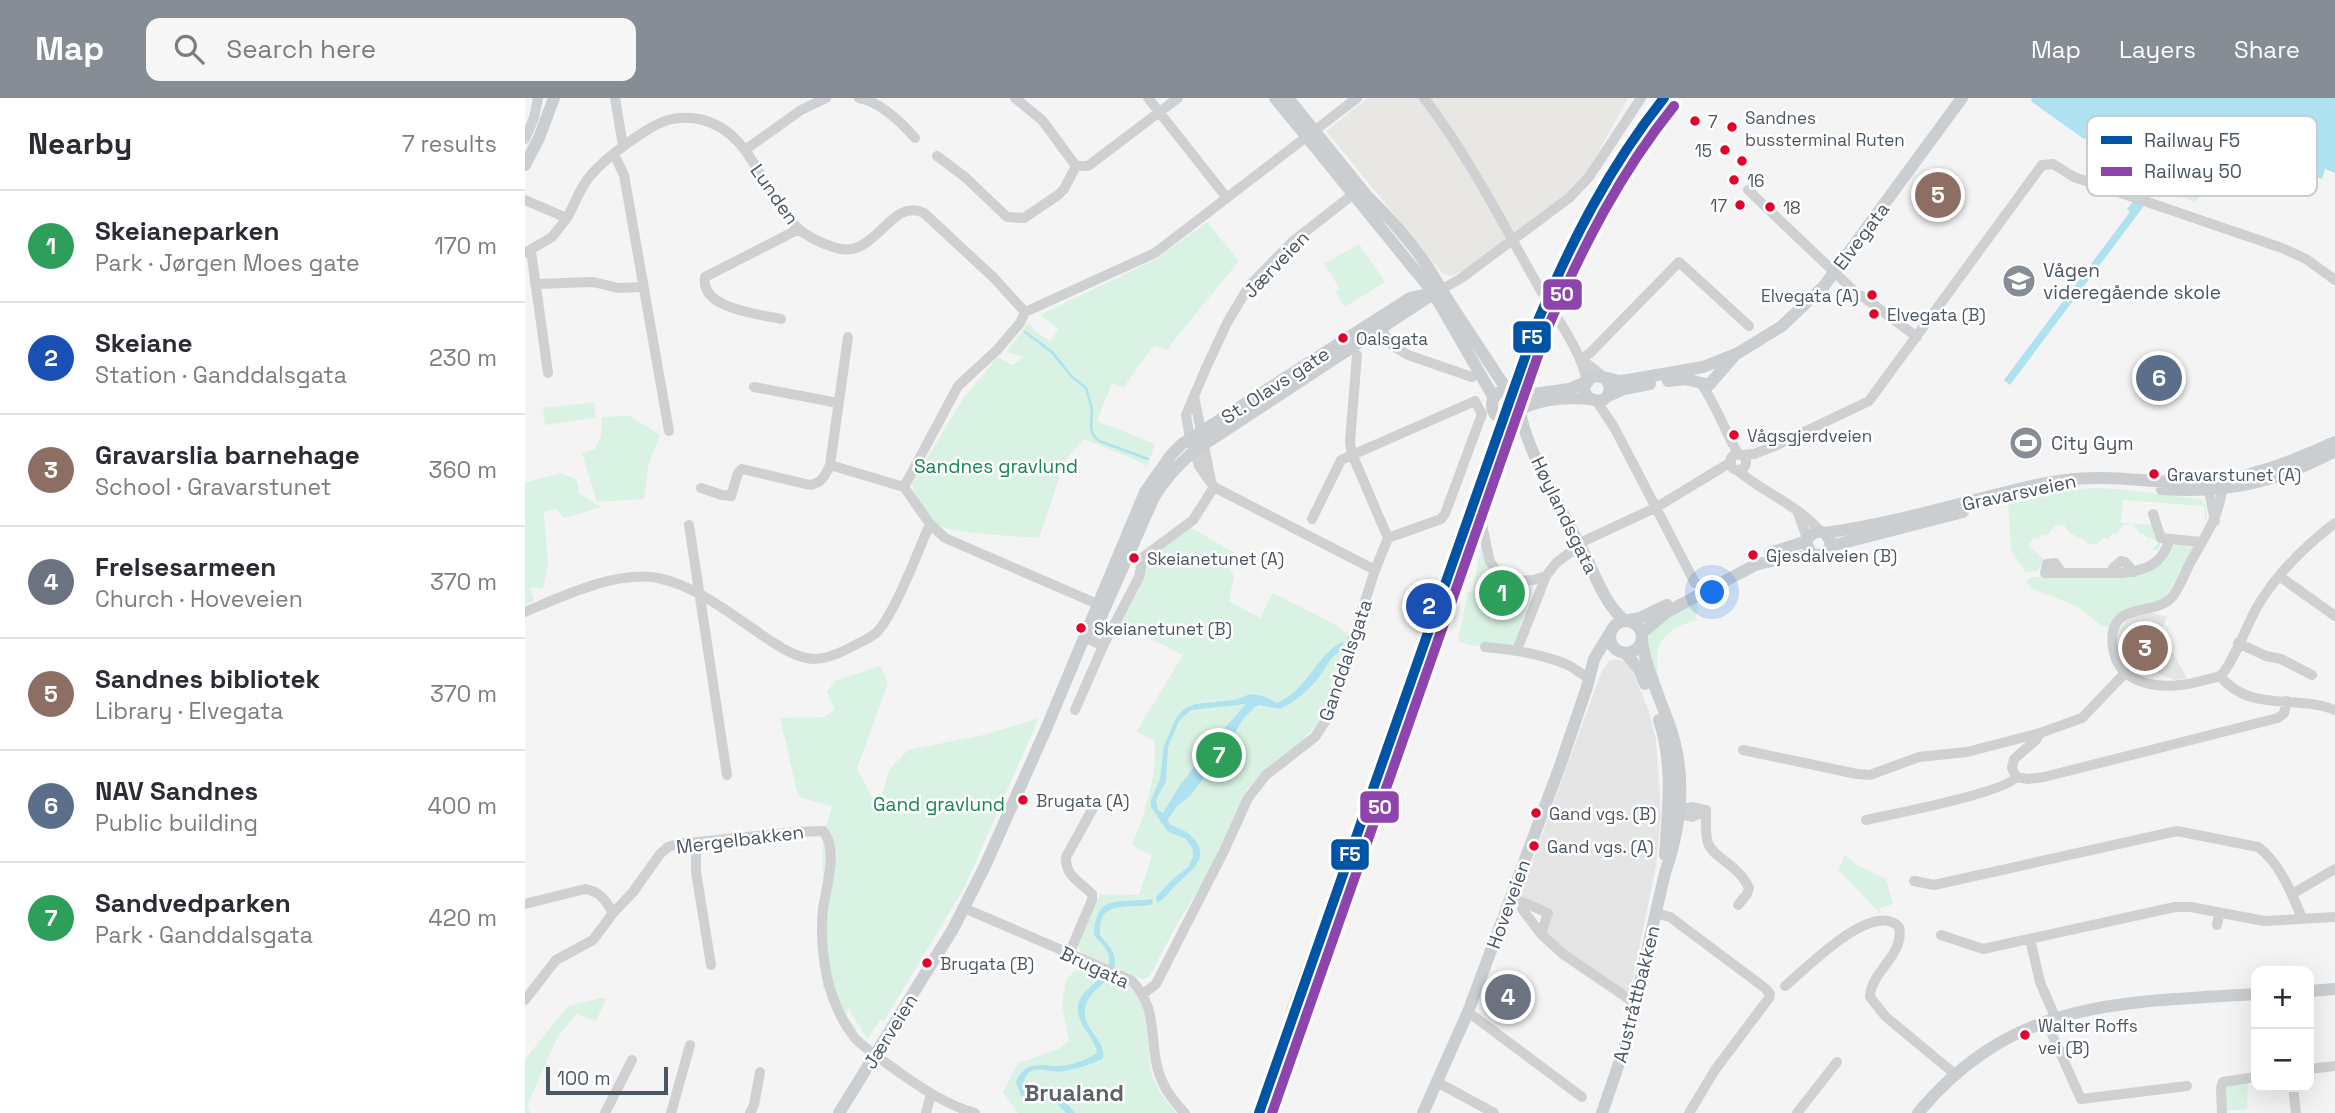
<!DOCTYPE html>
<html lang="en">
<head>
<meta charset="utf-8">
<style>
  :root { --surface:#fff; --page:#f7f7f7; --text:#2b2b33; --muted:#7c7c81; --line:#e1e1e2; --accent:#868d94 }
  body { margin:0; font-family:"Space Grotesk",sans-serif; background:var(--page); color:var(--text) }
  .controls { position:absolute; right:21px; bottom:21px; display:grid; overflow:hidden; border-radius:14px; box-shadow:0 7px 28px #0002 }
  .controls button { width:63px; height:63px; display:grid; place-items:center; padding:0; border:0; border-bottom:2px solid var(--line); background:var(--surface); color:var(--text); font:35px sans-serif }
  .scale { position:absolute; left:21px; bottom:18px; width:122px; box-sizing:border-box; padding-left:7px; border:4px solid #4a5661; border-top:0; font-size:19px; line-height:24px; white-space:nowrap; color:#4a5661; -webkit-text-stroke:5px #fff; paint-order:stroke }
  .you { position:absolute; left:1188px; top:495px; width:24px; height:24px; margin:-18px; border:5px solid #fff; border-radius:50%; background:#1a73e8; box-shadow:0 0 0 10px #1a73e833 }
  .badge { display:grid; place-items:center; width:46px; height:46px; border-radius:50%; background:var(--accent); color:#fff; font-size:23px; font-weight:700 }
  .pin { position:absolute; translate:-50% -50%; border:4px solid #fff; box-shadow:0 2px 7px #0006 }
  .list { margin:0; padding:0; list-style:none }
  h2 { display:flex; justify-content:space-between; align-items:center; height:91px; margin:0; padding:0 28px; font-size:30px }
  h2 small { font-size:23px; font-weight:400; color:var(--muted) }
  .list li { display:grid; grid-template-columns:46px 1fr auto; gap:21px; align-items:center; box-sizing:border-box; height:112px; padding:0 28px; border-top:2px solid var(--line) }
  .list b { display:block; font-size:26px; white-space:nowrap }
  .list p { margin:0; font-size:23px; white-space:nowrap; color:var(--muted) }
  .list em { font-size:23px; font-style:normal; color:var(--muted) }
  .icon { flex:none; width:38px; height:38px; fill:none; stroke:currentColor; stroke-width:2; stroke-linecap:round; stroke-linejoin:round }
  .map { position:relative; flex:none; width:1810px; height:1015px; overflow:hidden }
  header { display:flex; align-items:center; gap:42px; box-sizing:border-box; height:98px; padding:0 35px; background:var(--accent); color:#fff }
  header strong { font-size:33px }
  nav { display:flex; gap:38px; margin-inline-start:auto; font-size:24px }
  .search { width:490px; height:63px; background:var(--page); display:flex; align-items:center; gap:18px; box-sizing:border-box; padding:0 24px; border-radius:14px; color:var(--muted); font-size:26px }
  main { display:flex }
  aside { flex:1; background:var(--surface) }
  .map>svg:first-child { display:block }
</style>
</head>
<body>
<header>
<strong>Map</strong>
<div class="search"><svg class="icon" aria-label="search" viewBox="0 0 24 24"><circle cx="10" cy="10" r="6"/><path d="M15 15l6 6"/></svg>Search here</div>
<nav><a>Map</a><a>Layers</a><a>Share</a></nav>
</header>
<main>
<aside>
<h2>Nearby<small>7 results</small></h2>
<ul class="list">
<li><span class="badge" style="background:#2e9e5b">1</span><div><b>Skeianeparken</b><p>Park · Jørgen Moes gate</p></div><em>170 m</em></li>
<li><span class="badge" style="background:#1a4fb4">2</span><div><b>Skeiane</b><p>Station · Ganddalsgata</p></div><em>230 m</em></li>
<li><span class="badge" style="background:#8d6e63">3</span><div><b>Gravarslia barnehage</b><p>School · Gravarstunet</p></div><em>360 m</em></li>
<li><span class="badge" style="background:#6b7280">4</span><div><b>Frelsesarmeen</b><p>Church · Hoveveien</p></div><em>370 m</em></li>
<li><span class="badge" style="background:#8d6e63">5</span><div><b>Sandnes bibliotek</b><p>Library · Elvegata</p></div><em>370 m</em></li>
<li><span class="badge" style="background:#5c6f8a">6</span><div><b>NAV Sandnes</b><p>Public building</p></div><em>400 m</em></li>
<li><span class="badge" style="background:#2e9e5b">7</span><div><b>Sandvedparken</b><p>Park · Ganddalsgata</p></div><em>420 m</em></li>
</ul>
</aside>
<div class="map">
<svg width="1810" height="1015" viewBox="0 0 1810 1015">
  <rect width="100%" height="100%" fill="#f4f4f4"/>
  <!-- commercial -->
  <path fill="#e8e7e3" d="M843 0H1103L1060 79 1045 97 940 172 925 178 917 175 801 33Z"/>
  <!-- education -->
  <path fill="#e6e5e6" d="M1624 514 1642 519 1636 534 1662 580 1649 582 1624 572 1620 577 1600 564 1593 543 1594 533 1600 524 1610 517Z
    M1090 561 1101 564 1106 569 1123 611 1131 641 1136 718 1131 768 1105 895 1101 897 1020 837 1029 813 995 797 1076 575 1084 563Z"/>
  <!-- green -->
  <path fill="#d9f2e3" d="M1665 67 1691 76 1670 104 1644 95Z
    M682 124 714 163 646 246 643 252 629 247 598 290 587 285 572 323 630 346 621 371 618 365 559 341 540 362 514 440C494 438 426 436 412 426 402 420 389 396 387 385L439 299 473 259 488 267 499 259 481 254 504 224 510 233 525 243 534 231 515 217 633 160Z
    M834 146 860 184 820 209 810 193 815 191 799 166Z
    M69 304 71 320 20 327 18 310Z
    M105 318 135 337 124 364 119 401 72 404 57 355 70 351 76 338 77 319Z
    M36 375 51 381 54 395 76 409 39 420 31 411 19 414 23 466 18 491 5 489 9 503 0 506V385Z
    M1566 390 1595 391 1675 401 1681 408 1682 420 1680 422 1679 408 1598 402 1596 425 1626 427 1636 444 1633 453 1627 451 1633 445 1626 439 1623 440 1617 435 1615 436 1608 426 1599 427 1591 437 1588 435 1582 441 1579 439 1572 446H1563L1557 440 1554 441 1548 436 1546 437 1539 427 1530 428 1521 438 1519 436 1512 442 1510 440 1503 447 1519 462 1512 473 1501 474 1486 452 1483 407 1536 393Z
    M665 429 716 459 709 460 704 470 709 478 704 503 735 520 748 495 811 527 824 537 794 624 776 644 745 667 722 691 681 779 652 826 624 879 618 881 556 855 553 846 575 796 614 797 627 758 607 747C619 720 634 671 629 642L611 634 658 557 593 524 620 464Z
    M958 441 968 472 1009 485 990 545 986 547C970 547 946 552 933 542L943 494H947Z
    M1651 445 1668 448 1669 452 1646 491 1637 502 1586 529 1576 527 1551 508 1508 491 1501 484 1506 479 1608 478 1641 458Z
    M1170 502 1173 508 1170 523C1128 532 1126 561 1139 595L1135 597 1122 545C1127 522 1152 513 1170 502Z
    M355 568 363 585 332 670 353 711 364 672 383 652 458 637 514 620 439 790 359 923 356 921 342 941 323 910 322 919 332 931 329 937 298 890 294 850 298 802V739L307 708 276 700 272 693 255 620 299 619 310 612 302 594 310 583Z
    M1320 757 1332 767 1361 781 1368 806 1354 810 1356 816 1313 772Z
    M556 868C573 874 593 878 606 891 631 915 617 955 630 984 635 996 643 1006 652 1015H493L478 994 493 965 534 951 544 942 537 907 541 881Z
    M76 900 81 901 71 923 51 916 32 940 2 1008 5 1015H0V961L43 908Z
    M1723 984 1722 1011 1700 1013V992L1703 987Z"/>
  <!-- water -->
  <path fill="#aee2f0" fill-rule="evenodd" d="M1506 0H1810V75L1800 71 1797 81 1724 57 1726 53 1720 48 1713 56 1669 41 1485 287 1479 282 1605 114 1602 111 1639 65 1651 40 1649 35 1629 31 1625 18 1605 24 1606 28 1559 41 1507 4Z
    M819 543 817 552C807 557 804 565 798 573 788 589 772 603 755 611L735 607 730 609 718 621 701 650 704 652 701 656H697L694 660 665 698 653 707 643 721 644 726C650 730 659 731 664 736 689 758 667 772 652 786 645 792 641 800 632 805L631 799 648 781 663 769 668 759V751L661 741 642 733 626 709V702L635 681 639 648 651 620 658 612 670 606 710 602 725 596 738 598 752 605C783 592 792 555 819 543ZM721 606 691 640 653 690 638 715 633 712 631 702 641 683 643 649 654 623 666 612Z
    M627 801 628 806C606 812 572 799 575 837 579 843 586 849 588 855 599 882 562 888 560 911 557 932 582 942 578 961 566 966 552 971 539 973 522 977 502 960 498 989 505 994 512 993 521 994 534 996 542 1005 550 1015H541L527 1001 496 998 491 984C500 962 516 968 535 968 546 968 563 961 572 955 570 938 552 929 553 909 554 887 594 879 582 853 579 847 572 842 569 836 571 793 598 806 627 801Z"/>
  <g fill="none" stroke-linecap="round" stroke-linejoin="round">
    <!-- stream -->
    <path stroke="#aee2f0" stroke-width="2.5" d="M500 234 527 254 547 279 561 290 567 311 566 329 568 337 574 343 623 361"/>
    <!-- minor -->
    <path stroke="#ced0d2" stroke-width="10" d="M90 0 98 48
      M334 0C356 4 376 24 390 40
      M490 0 517 22 551 68
      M623 0 702 100
      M899 0C946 61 980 131 1019 198 1031 219 1061 261 1061 284
      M0 41 9 20 13 0
      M220 52 276 12 301 0
      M89 56 99 77 144 333
      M412 58 440 79 482 119 499 120 533 97 539 91 551 68
      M551 68H563L653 0
      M829 92 827 97 817 105 767 144 724 188 702 225 681 270 661 317 665 341 674 368 689 389 850 472
      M1223 92 1327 191
      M0 102 42 120C49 107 54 93 62 82 76 63 99 47 119 34 137 22 152 17 174 21 230 33 236 98 275 132 285 140 296 145 308 149 351 165 364 98 399 115L469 180 500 214
      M6 153 23 275
      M0 155 27 139 42 120
      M10 186 68 184 93 190 118 189
      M917 191 935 181 1044 100 1064 79 1116 0
      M1337 198 1392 239
      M500 214 630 155 832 0
      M256 221C234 216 175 211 180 179L274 131
      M852 226 868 248 883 257 947 279
      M323 239 305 367 379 389
      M832 257 825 344 827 356 863 440
      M1056 261 1065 255 1154 164 1224 228
      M1056 261 1079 279
      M1177 287C1192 309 1200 334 1214 357
      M229 289 313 305
      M669 298 686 383
      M1072 304 1089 329 1170 485 1177 487
      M1205 364a8 8 0 1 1 16 0a8 8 0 1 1-16 0Z
      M1216 357 1229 356 1250 348 1344 303 1517 67 1528 66 1549 79 1757 150 1781 161 1810 182
      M978 358 957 427 965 464 974 476 989 483 1008 482 1021 478
      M1212 372C1239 395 1273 407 1296 434
      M379 389 405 426 420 440 577 508
      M379 389 433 288 472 252 495 225 500 214
      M176 390 197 397 206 398 213 375 217 371 285 387C297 385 300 378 305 367
      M1272 412 1282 440
      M1628 416 1636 440 1676 444
      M1690 423 1684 393 1690 383 1697 392C1694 420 1678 441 1665 465 1660 475 1655 488 1648 498 1629 521 1581 500 1588 550 1594 592 1646 592 1676 583 1682 581 1692 580 1696 577 1706 569 1723 525 1731 511 1750 477 1779 449 1810 425
      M164 427 202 677
      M1059 443 1132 409 1206 364
      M1537 475 1530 465 1522 466 1520 475H1597C1623 472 1637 466 1645 441
      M1591 475 1588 470 1596 463 1600 464 1609 474
      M1754 478 1810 518
      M0 514C38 498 92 472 133 480 176 489 213 522 249 545 282 567 298 565 332 546 340 542 348 539 354 532 373 508 392 455 405 426
      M559 539 578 548
      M1713 545 1741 558 1756 561 1787 577
      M960 549C987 551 1015 556 1041 566 1050 570 1056 577 1065 580
      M992 552 1021 478 1031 465 1055 447
      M1695 578C1725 615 1770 596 1810 612
      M550 612 578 548 614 479 618 459 668 422 689 389
      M1515 635 1511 642 1489 661 1487 670 1491 679 1503 681 1519 679 1753 620 1759 615 1762 603
      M1218 652 1332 676 1345 677 1394 659 1442 654 1515 635 1557 620 1601 574
      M1181 712C1181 722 1180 736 1183 745 1188 760 1214 767 1224 790L1222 796 1213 807
      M1148 713 1168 709 1181 712
      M1148 714 1167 719 1181 712
      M1341 722C1364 717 1482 694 1491 679
      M171 744V774L186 867
      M1389 783 1409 787 1652 733 1733 749C1755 765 1767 796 1777 820
      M1767 796 1810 771
      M986 799 1023 815 1016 836 1038 856 1104 901
      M0 806 60 791C75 793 81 803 88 815
      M439 810 606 882C631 908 625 931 631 963 634 983 646 1001 660 1015
      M997 811 1016 836
      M1131 815 1145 819 1240 890 1245 896 1244 900 1190 972 1164 1015
      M1692 827 1694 816
      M1416 837 1458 851 1650 809H1666L1739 823 1810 819
      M1505 841 1515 884 1530 919
      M544 856 567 802V796C555 784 540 778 541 759L572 703
      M1260 888C1280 872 1347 801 1374 829 1380 857 1346 873 1345 899L1361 919 1431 977
      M618 896 631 886 699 753 723 700 741 677 790 639 803 619 850 472 863 440 916 421 920 416 957 316 950 303 816 362 787 421
      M0 902 31 862 68 842 88 815 108 794 135 756 143 749 152 746 271 734 298 733C314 752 301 789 298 811 294 854 302 904 329 939 337 949 363 966 375 975 398 991 422 1007 450 1015
      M943 914 1057 999
      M1521 923 1556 1001 1662 988
      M1784 971 1810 968
      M912 984 969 1015
      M1768 989 1771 1015
      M80 1015 107 962
      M146 1015 165 947
      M225 1015 229 1007 235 974
      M401 1015 406 996
      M1272 1015 1312 964
      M1697 1015 1696 990 1698 984 1731 979"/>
    <!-- major -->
    <path stroke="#caced1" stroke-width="12" d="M750 0 907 193
      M763 0 842 98C869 124 897 156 915 189
      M0 67 14 40 29 0
      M917 193 982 292
      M909 196 969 300
      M1080 280 1085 288 1083 298 1078 302C1067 304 1060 300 1059 289L1066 279C1077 276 1086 283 1097 283L1178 269 1213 255 1257 228 1299 188 1437 0
      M1143 283 1161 281 1184 287 1210 257
      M967 307a15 15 0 1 1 30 0a15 15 0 1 1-30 0Z
      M994 298 1044 291 1061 284
      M1083 298 1099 291 1125 286
      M997 310C1018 301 1042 299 1065 301
      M995 314C1003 356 1040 418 1060 457 1071 479 1080 506 1099 522
      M1637 391C1703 396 1752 384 1810 353
      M1300 435C1355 427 1408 413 1461 399 1487 393 1513 385 1540 382 1583 376 1624 385 1667 384 1720 383 1763 365 1810 344
      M1306 448 1438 414
      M1245 455 1282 443
      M1104 522 1115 520 1142 507
      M1085 539a16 16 0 1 1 32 0a16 16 0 1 1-32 0Z
      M570 532 629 399C640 380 653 367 669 353L905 198
      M1117 535 1142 514 1230 467 1258 460 1299 456 1304 453 1306 444 1300 435 1293 433 1284 438 1281 446 1287 456
      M1100 555 1114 571 1120 586
      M1134 622C1149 666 1143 712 1140 757
      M1784 893 1810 891
      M314 1015 428 831 460 768 521 631 620 394 646 357 657 346 885 200 908 195
      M898 1015 943 914 1035 668 1062 589 1069 561 1085 535
      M1077 1015 1100 948 1140 775C1157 726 1162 675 1144 626 1134 598 1122 573 1117 544
      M1393 1015C1489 900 1595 905 1731 896"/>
    <defs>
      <path id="rail" d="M763 914 788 845"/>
    </defs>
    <!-- rail casing -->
    <use href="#rail" stroke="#c9cacc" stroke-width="5"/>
    <!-- rail -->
    <use href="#rail" stroke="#fff" stroke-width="2.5" stroke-dasharray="8" stroke-linecap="butt"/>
    <defs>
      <path id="rail-1" d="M734 1015 1012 225C1046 144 1084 69 1139 0"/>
      <path id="rail-2" d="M747 1015 1023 229C1057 150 1095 75 1149 8"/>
    </defs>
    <!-- rail-1 casing -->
    <use href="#rail-1" stroke="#fff" stroke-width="16"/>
    <!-- rail-2 casing -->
    <use href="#rail-2" stroke="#fff" stroke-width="16"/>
    <!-- rail-1 -->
    <use href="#rail-1" stroke="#0054a6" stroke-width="10"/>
    <!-- rail-2 -->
    <use href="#rail-2" stroke="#8e44ad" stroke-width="10"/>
  </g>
  <!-- icons -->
  <defs>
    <symbol id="school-disc" viewBox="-11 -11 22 22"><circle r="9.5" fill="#868d94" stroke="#fff"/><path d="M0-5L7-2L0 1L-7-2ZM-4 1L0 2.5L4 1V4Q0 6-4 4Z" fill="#fff"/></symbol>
    <symbol id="stadium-disc" viewBox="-11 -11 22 22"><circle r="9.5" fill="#868d94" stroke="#fff"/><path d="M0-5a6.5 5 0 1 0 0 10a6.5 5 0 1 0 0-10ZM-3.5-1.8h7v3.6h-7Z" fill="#fff"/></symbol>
  </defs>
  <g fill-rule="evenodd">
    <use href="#school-disc" x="1475" y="164" width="38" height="38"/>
    <use href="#stadium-disc" x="1482" y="326" width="38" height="38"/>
  </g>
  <!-- markers -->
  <g fill="#e4002b" stroke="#fff" stroke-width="2.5">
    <circle cx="1170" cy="23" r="6"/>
    <circle cx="1207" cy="29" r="6"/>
    <circle cx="1200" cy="52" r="6"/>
    <circle cx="1217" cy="63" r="6"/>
    <circle cx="1209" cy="82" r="6"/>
    <circle cx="1215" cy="107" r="6"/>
    <circle cx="1245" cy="109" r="6"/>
    <circle cx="1347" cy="197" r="6"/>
    <circle cx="1349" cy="216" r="6"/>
    <circle cx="818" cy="240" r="6"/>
    <circle cx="1209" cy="337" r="6"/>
    <circle cx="1629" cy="376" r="6"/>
    <circle cx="1228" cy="457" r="6"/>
    <circle cx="609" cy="460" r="6"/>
    <circle cx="556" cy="530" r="6"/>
    <circle cx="498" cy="702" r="6"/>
    <circle cx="1011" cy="715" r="6"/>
    <circle cx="1009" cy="748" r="6"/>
    <circle cx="402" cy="865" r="6"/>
    <circle cx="1500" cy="937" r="6"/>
  </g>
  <g text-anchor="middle" stroke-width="5" stroke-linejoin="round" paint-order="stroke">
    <!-- bus labels -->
    <g font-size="17" fill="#4a5661" stroke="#fff" text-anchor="start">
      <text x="1220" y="26">Sandnes<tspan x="1220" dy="22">bussterminal Ruten</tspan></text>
      <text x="1183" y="30">7</text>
      <text x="1187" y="59" text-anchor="end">15</text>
      <text x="1222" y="89">16</text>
      <text x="1202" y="114" text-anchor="end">17</text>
      <text x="1258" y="116">18</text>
      <text x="1334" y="204" text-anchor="end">Elvegata (A)</text>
      <text x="1362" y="223">Elvegata (B)</text>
      <text x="831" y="247">Oalsgata</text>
      <text x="1222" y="344">Vågsgjerdveien</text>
      <text x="1642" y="383">Gravarstunet (A)</text>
      <text x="1241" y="464">Gjesdalveien (B)</text>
      <text x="622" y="467">Skeianetunet (A)</text>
      <text x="569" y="537">Skeianetunet (B)</text>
      <text x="511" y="709">Brugata (A)</text>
      <text x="1024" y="722">Gand vgs. (B)</text>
      <text x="1022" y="755">Gand vgs. (A)</text>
      <text x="415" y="872">Brugata (B)</text>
      <text x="1513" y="934">Walter Roffs<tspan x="1513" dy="22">vei (B)</tspan></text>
    </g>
    <!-- street labels -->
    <g font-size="19" fill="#4a5661" stroke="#fff">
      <text transform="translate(250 96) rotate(55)" y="7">Lunden</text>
      <text transform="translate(1336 138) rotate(-53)" y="7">Elvegata</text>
      <text transform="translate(751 166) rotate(-46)" y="7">Jærveien</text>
      <text transform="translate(750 287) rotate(-33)" y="7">St. Olavs gate</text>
      <text transform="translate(1494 394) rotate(-12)" y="7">Gravarsveien</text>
      <text transform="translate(1040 417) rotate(64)" y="7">Høylandsgata</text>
      <text transform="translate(820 562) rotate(-71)" y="7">Ganddalsgata</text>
      <text transform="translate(215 741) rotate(-7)" y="7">Mergelbakken</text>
      <text transform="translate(983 806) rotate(-70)" y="7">Hoveveien</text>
      <text transform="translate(570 869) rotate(25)" y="7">Brugata</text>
      <text transform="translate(1111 896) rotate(-76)" y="7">Austråttbakken</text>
      <text transform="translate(365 933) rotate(-58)" y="7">Jærveien</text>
    </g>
    <!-- poi labels -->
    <g font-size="19" fill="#4a5661" stroke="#fff" text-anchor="start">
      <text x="1518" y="179">Vågen<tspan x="1518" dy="22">videregående skole</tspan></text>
      <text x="1526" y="352">City Gym</text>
    </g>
    <!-- park labels -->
    <g font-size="19" fill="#17864f" stroke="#fff">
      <text x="471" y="375">Sandnes gravlund</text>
      <text x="414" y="713">Gand gravlund</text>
    </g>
    <!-- quarter labels -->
    <g font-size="23" font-weight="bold" fill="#5f6368" stroke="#fff">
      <text x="549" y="1003">Brualand</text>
    </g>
  </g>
  <!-- legend -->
  <rect x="1562" y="18" width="230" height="80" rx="10" fill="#fff" stroke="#c9ccd0" stroke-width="2"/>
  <rect x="1576" y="38" width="31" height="8" fill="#0054a6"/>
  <rect x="1576" y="69" width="31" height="9" fill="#8e44ad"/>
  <g font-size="19" fill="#4a5661">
    <text x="1619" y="49">Railway F5</text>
    <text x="1619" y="80">Railway 50</text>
  </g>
  <g stroke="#fff" stroke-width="2.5">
    <rect x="1017" y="180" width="41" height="33" rx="7" fill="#8e44ad"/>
    <rect x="987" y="222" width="40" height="34" rx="7" fill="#0054a6"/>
    <rect x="834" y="692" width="41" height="34" rx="7" fill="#8e44ad"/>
    <rect x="805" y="740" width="40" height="33" rx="7" fill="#0054a6"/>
  </g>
  <g font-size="19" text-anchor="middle" font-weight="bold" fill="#fff">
    <text x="1037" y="203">50</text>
    <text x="1007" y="246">F5</text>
    <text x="855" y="716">50</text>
    <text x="825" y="763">F5</text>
  </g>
</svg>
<div class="controls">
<button>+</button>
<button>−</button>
</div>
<div class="scale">100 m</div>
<div class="you"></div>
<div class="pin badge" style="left:977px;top:495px;background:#2e9e5b">1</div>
<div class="pin badge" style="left:904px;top:508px;background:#1a4fb4">2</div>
<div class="pin badge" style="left:1620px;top:550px;background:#8d6e63">3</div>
<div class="pin badge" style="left:983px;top:899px;background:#6b7280">4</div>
<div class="pin badge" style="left:1413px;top:97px;background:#8d6e63">5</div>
<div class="pin badge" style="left:1634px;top:280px;background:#5c6f8a">6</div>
<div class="pin badge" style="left:694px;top:657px;background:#2e9e5b">7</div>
</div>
</main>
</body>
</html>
